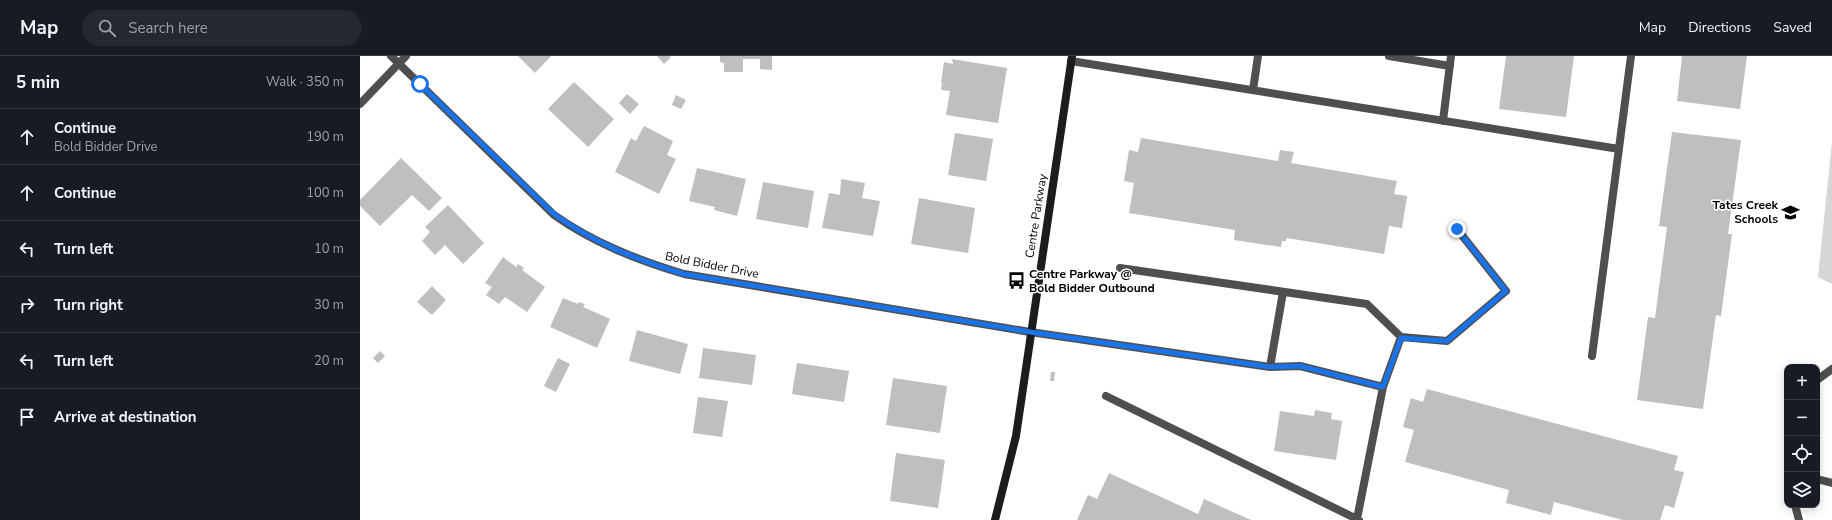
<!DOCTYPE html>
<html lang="en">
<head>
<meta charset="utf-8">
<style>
  :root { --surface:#171b24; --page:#242831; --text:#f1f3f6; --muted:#9ea1a6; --line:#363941 }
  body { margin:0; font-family:"Nunito Sans",sans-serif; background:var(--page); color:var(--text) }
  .controls { position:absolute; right:12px; bottom:12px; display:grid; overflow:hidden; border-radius:8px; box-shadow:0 2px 10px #0003 }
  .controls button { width:36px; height:36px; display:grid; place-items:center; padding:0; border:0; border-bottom:1px solid var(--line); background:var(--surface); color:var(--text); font:20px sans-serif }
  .stop { position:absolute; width:12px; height:12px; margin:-9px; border:3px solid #1a73e8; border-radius:50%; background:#fff }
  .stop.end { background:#1a73e8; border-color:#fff; box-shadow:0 1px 4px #0008 }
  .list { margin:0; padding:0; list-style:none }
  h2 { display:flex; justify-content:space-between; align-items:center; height:52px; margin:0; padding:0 16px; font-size:17px }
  h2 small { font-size:13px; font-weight:400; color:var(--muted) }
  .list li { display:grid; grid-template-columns:26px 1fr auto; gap:12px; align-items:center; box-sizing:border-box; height:56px; padding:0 16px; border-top:1px solid var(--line) }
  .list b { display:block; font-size:15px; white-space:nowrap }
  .list p { margin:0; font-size:13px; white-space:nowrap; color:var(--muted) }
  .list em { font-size:13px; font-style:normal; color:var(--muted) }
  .icon { flex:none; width:22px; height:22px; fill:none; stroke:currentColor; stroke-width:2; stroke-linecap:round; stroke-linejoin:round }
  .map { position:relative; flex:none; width:1472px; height:464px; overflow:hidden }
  header { display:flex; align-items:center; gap:24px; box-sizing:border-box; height:56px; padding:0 20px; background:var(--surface); border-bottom:1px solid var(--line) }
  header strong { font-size:19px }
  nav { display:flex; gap:22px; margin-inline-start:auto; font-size:14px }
  .search { width:280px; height:36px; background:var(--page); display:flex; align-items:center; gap:10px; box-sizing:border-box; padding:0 14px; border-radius:22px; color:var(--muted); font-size:15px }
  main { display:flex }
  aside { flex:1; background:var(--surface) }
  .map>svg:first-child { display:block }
</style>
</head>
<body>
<header>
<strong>Map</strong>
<div class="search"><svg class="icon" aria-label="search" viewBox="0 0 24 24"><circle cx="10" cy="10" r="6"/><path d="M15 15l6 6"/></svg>Search here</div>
<nav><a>Map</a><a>Directions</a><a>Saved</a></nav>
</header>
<main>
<aside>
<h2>5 min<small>Walk · 350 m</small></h2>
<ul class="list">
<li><svg class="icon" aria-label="ahead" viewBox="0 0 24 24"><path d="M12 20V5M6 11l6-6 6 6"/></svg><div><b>Continue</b><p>Bold Bidder Drive</p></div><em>190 m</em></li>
<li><svg class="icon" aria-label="ahead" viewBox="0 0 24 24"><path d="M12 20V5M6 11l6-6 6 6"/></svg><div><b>Continue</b></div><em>100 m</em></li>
<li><svg class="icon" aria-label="left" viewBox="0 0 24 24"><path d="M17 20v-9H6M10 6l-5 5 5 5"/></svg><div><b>Turn left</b></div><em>10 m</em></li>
<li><svg class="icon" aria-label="right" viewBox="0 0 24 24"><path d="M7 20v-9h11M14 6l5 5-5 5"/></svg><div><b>Turn right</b></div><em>30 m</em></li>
<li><svg class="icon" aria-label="left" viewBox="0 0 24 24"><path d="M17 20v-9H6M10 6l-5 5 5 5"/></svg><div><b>Turn left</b></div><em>20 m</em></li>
<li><svg class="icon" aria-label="arrive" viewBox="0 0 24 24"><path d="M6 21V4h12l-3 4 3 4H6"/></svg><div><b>Arrive at destination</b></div></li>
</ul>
</aside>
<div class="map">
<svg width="1472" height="464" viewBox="0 0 1472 464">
  <rect width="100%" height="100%" fill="#fff"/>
  <!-- green -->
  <path fill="#d6d6d6" d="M1472 86V228L1458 221Z"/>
  <!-- building -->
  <path fill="#bfbfbf" d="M158 0H191L175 17Z
    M297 0H309L311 1 304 8Z
    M360 0H412V14L400 13V3H383V16H364V7L360 6Z
    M1146 0H1214L1206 61 1139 53Z
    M1322 0H1387L1380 53 1317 45Z
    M592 3 647 12 638 67 586 59 590 35 581 34 582 27H581L584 6 593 8Z
    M214 26 254 63 228 91 188 53Z
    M267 38 279 48 270 58 259 47Z
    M316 39 326 44 321 53 312 49Z
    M284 70 313 85 307 99 316 103 299 138 255 116 271 82 276 85Z
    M1312 76 1381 84 1368 178H1372L1361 260 1356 259 1343 353 1277 344 1288 261 1295 262 1307 171 1299 170Z
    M595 77 633 83 626 125 588 119Z
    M781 82 918 105 920 94 934 96 931 107 1037 125 1034 138 1047 140 1042 172 1029 170 1024 198 927 182 926 185H922L921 191 874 184 875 174 769 157 774 127 764 125 769 94 778 96Z
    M41 102 82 142 69 155 52 139 20 170 0 150V144Z
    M337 112 386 123 377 160 354 154 355 151 329 145Z
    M481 123 505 127 502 142 520 145 513 180 462 172 469 137 480 139Z
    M403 126 454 135 448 172 396 163Z
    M559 142 615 152 608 197 551 188Z
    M88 149 124 187 103 208 85 189 75 199 62 185 70 176 65 171Z
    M143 201 156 211 158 208 164 212 162 214 185 231 167 256 145 241 139 248 126 239 132 231 125 227Z
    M72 230 86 244 72 259 57 246Z
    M203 242 218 248 219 246 225 248 223 251 250 263 237 292 190 271Z
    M277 274 328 288 320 318 269 305Z
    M343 292 396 299 392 329 339 322Z
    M20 295 25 300 18 307 13 302Z
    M198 302 210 308 196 336 184 330Z
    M437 307 489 315 484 346 432 338Z
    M691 316H695L694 325H690Z
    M533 322 587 330 580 377 526 369Z
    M1067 333 1318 400 1314 414 1324 416 1314 452 1305 449 1300 464H1263L1194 446 1191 459 1146 447 1149 434 1045 406 1054 374 1043 371 1051 342 1063 346Z
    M338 341 368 345 362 381 333 377Z
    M955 354 972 357 971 363 982 365 976 404 914 395 920 355 954 360Z
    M536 397 585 404 578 452 530 445Z
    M749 417 838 458 844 443 891 464H717L728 439 737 443Z"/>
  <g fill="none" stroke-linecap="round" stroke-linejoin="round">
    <!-- lane -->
    <path stroke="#4f4f4f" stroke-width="8" d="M1029 0 1090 10
      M711 5 1259 93
      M893 34 898 0
      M1083 65 1091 0
      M760 212 1007 248 1041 281
      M670 276 910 311 940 310 1023 331
      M1232 300 1271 0
      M910 311 923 236
      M1457 324 1472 313
      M746 340 999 464
      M1457 423 1472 427
      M1435 449 1439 464
      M997 463 1023 331 1041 281 1087 285 1146 235 1097 173"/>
    <!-- street -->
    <path stroke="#4f4f4f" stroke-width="8" d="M31 0 194 159C234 187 277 204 324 218L670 276
      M0 48 46 0"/>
    <!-- secondary -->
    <path stroke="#1c1c1c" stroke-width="8" d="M635 464 656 380 712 0"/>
  </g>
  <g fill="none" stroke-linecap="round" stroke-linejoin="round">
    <!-- route -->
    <path stroke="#1a73e8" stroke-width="5" d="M60 28 194 158C234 187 277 204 324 218L670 276 910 311 940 310 1023 331 1041 282 1087 285 1146 235 1097 173"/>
  </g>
  <!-- icons -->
  <defs>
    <symbol id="school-bare" viewBox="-9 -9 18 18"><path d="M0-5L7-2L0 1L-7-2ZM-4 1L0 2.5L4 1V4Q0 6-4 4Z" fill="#000" stroke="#fff" stroke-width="2.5" paint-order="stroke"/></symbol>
    <symbol id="bus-bare" viewBox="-9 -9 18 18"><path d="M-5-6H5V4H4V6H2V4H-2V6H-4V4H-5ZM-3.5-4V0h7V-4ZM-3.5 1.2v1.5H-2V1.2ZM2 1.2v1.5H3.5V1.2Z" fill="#000" stroke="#fff" stroke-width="2.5" paint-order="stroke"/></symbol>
  </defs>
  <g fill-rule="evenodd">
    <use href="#school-bare" x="1418" y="144" width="25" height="25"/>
    <use href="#bus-bare" x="644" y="212" width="25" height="25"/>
  </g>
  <g text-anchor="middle" stroke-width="3" stroke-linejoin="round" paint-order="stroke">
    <!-- poi labels -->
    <g font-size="12" font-weight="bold" fill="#000" stroke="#fff" text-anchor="end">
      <text x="1418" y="153">Tates Creek<tspan x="1418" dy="14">Schools</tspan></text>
      <text x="669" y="222" text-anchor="start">Centre Parkway @<tspan x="669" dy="14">Bold Bidder Outbound</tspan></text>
    </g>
    <!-- street labels -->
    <g font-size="12" fill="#000" stroke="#fff">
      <text transform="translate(676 160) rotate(-81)" y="4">Centre Parkway</text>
      <text transform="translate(352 209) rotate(11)" y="4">Bold Bidder Drive</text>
    </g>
  </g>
</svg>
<div class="controls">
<button>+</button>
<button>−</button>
<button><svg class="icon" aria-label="locate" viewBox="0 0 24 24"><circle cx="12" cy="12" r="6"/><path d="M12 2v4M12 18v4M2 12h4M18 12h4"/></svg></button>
<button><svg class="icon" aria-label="layers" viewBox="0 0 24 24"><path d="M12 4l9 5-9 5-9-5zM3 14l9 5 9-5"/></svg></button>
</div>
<div class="stop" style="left:60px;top:28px"></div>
<div class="stop end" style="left:1097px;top:173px"></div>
</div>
</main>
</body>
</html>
